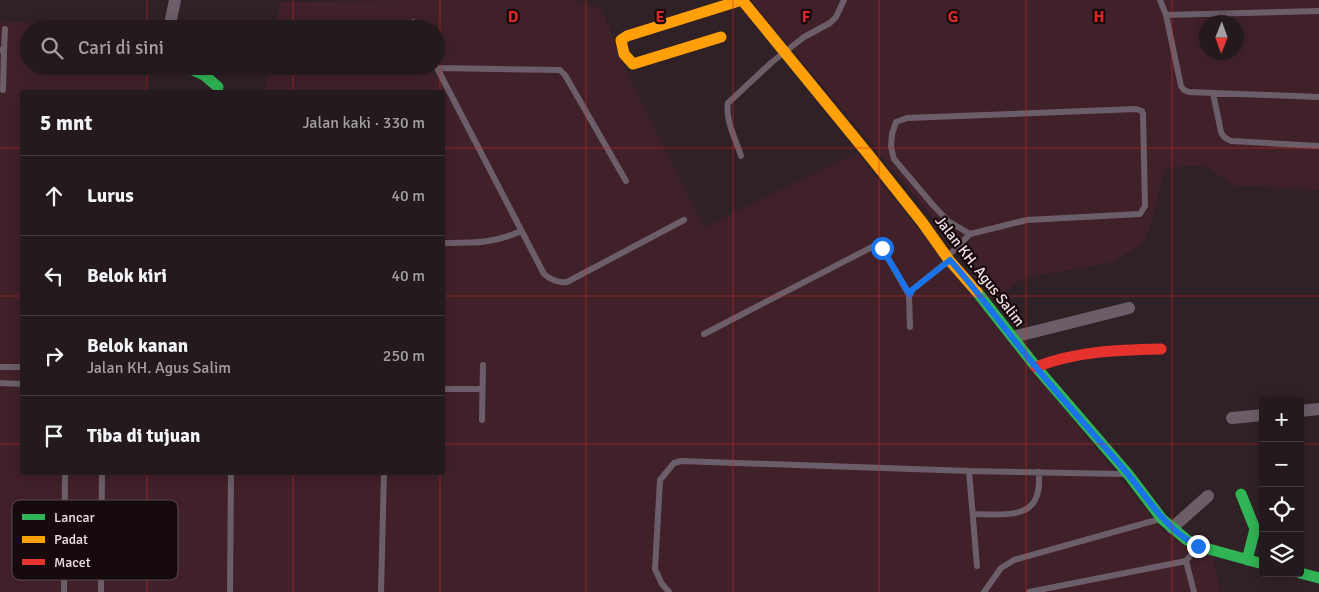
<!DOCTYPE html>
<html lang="id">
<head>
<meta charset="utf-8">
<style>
  :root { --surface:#24191c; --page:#2c2225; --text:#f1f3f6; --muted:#a3a0a3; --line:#41383b }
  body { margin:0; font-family:Signika,sans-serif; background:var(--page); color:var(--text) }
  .controls { position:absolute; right:15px; bottom:15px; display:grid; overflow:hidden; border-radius:5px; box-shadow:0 2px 12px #0003 }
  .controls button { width:45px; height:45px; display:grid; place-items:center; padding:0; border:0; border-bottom:1px solid var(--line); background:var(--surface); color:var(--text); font:25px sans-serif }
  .compass { position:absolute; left:1199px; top:15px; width:45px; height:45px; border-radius:50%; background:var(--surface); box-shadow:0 2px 12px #0003; rotate:181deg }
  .stop { position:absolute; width:15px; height:15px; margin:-11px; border:4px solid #1a73e8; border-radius:50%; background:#fff }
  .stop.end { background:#1a73e8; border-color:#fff; box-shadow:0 1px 5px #0008 }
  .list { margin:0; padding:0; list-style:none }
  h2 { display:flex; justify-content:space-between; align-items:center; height:65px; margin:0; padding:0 20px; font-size:21px }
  h2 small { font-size:16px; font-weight:400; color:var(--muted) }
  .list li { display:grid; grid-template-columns:32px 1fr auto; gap:15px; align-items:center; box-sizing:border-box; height:80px; padding:0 20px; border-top:1px solid var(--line) }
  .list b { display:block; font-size:19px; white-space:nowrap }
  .list p { margin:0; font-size:16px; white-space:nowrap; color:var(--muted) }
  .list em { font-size:16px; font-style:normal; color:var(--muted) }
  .icon { flex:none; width:28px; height:28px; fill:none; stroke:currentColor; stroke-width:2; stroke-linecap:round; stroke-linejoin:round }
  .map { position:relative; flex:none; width:1319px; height:592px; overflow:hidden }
  .search { position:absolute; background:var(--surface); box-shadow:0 2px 12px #0003; left:20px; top:20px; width:425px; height:55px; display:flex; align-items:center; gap:12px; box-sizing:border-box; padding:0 18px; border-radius:28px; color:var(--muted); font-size:19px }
  .panel { position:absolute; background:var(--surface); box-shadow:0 2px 12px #0003; left:20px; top:90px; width:425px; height:385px; border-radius:5px }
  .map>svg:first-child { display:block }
</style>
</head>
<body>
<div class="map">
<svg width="1319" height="592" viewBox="0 0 1319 592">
  <rect width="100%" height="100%" fill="#302126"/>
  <!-- built -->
  <path fill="#40212a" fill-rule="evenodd" d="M432 0H575L602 9 628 76 704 228 857 153 1162 530 1213 557 1220 592H0V21L29 22V66H147L146 92H22V472H442V92H264L268 66H436V29H275L280 2Z
    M751 0H1319V190L1232 185 1205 165 1165 168 1146 240 1114 262 1024 278 998 296ZM1206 22H1236V52H1206Z"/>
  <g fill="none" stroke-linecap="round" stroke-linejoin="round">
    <!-- lane -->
    <path stroke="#6b5e69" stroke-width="6" d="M1160 0 1166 15 1181 86 1184 90 1189 92 1319 97
      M1166 15 1319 11
      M413 22 417 29
      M0 50H4L3 90
      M4 50 5 29
      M436 66 544 274C551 280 558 283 567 282L684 220
      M437 68 560 70 565 75 626 181
      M1213 93 1221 132 1224 137 1231 141 1319 146
      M741 156C736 140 725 120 728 103L772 62 804 37 830 23 836 17 844 0
      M442 243C472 243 493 244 521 231
      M948 256 970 234 1027 220 1140 214 1145 206 1143 114 1142 111 1136 109 907 118 896 122 892 134 891 147 894 159 932 204 948 221 970 234
      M910 327 909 295 912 290 948 261
      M704 334 874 246 879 245 882 248 909 295
      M0 367H22
      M0 383 22 384
      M442 389H482
      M482 420 483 365
      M969 471 977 566
      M973 514C991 514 1026 519 1035 500 1040 492 1039 481 1039 472
      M1186 561 1194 592
      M64 592 65 472
      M101 592 102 472
      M230 592 231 472
      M381 592 384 472
      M669 592 662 584 655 569 660 480 674 463 681 461 969 471 1123 474
      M984 592 1001 568 1014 560 1160 519
      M1029 592 1186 561 1197 547"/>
    <!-- street -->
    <path stroke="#6b5e69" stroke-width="12" d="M169 29 175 0
      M1013 337 1129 308
      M1300 411 1319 409
      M1232 418 1263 415
      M1172 528 1208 496"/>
    <!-- fast -->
    <path stroke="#30b455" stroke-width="11" d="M184 66 204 75 218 87
      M977 292 1036 367 1128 474 1162 519 1187 540 1198 546 1263 564
      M1241 494 1255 529 1247 560
      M1300 573 1319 578"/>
    <!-- slow -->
    <path stroke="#ff9f0a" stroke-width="11" d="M742 0 868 154 922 222 949 260 977 292
      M721 37 633 64 624 54 621 40 627 36 742 0"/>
    <!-- jam -->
    <path stroke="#e5322d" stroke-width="11" d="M1036 367C1076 351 1118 350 1161 349"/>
  </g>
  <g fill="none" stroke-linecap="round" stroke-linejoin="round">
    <!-- route -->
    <path stroke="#1a73e8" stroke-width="6" d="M882 248 910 295 912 290 950 260C980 294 1006 331 1035 366 1065 403 1097 437 1127 473 1149 500 1166 530 1198 546"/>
  </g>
  <!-- grid -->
  <path fill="none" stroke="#d62828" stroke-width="1" stroke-opacity="0.55" d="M147 0V29M293 0V29M440 0V92M586 0V592M733 0V592M879 0V592M1026 0V592M1172 0V592M147 66V92M293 66V92M0 148H22M442 148H1319M0 296H22M442 296H1319M0 444H22M442 444H1263M1300 444H1319M147 472V592M293 472V592M440 472V592"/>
  <g text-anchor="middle" stroke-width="4.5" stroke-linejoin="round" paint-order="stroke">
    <!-- street labels -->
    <g font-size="15" fill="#f2dee3" stroke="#160a0d">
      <text transform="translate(980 271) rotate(52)" y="5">Jalan KH. Agus Salim</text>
    </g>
  </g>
  <!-- legend -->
  <rect x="12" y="500" width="166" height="80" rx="8" fill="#160a0d" stroke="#584a4d" stroke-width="1"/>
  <rect x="22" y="514" width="23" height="6" fill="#30b455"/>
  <rect x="22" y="536" width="23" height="7" fill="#ff9f0a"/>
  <rect x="22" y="559" width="23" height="6" fill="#e5322d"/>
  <g font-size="14" fill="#f2dee3">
    <text x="54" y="522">Lancar</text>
    <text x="54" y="544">Padat</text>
    <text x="54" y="567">Macet</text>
  </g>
  <g font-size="16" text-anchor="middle" font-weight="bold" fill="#d62828" stroke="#160a0d" stroke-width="4.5" stroke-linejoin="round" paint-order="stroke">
    <text x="513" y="22">D</text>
    <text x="660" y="22">E</text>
    <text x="806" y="22">F</text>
    <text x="953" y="22">G</text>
    <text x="1099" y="22">H</text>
  </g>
</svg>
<div class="controls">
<button>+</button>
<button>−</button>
<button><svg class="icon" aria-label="locate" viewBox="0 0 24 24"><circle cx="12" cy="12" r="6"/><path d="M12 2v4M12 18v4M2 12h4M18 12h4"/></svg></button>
<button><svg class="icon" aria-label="layers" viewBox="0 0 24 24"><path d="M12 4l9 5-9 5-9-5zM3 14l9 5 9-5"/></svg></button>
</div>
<svg class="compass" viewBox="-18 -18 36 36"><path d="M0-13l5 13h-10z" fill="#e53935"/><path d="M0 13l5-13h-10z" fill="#a3a0a3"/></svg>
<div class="stop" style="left:882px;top:248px"></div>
<div class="stop end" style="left:1198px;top:546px"></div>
<div class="search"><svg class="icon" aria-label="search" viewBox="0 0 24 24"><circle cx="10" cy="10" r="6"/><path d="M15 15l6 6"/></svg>Cari di sini</div>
<section class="panel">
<h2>5 mnt<small>Jalan kaki · 330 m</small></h2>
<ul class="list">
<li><svg class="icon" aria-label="ahead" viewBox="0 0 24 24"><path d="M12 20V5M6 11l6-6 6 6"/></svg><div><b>Lurus</b></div><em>40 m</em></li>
<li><svg class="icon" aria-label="left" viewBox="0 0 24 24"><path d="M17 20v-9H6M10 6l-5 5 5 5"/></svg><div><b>Belok kiri</b></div><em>40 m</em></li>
<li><svg class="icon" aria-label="right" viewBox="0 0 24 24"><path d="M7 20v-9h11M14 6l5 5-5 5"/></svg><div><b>Belok kanan</b><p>Jalan KH. Agus Salim</p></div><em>250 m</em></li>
<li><svg class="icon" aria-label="arrive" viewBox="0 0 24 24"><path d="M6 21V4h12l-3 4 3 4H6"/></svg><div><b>Tiba di tujuan</b></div></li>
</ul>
</section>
</div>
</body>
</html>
